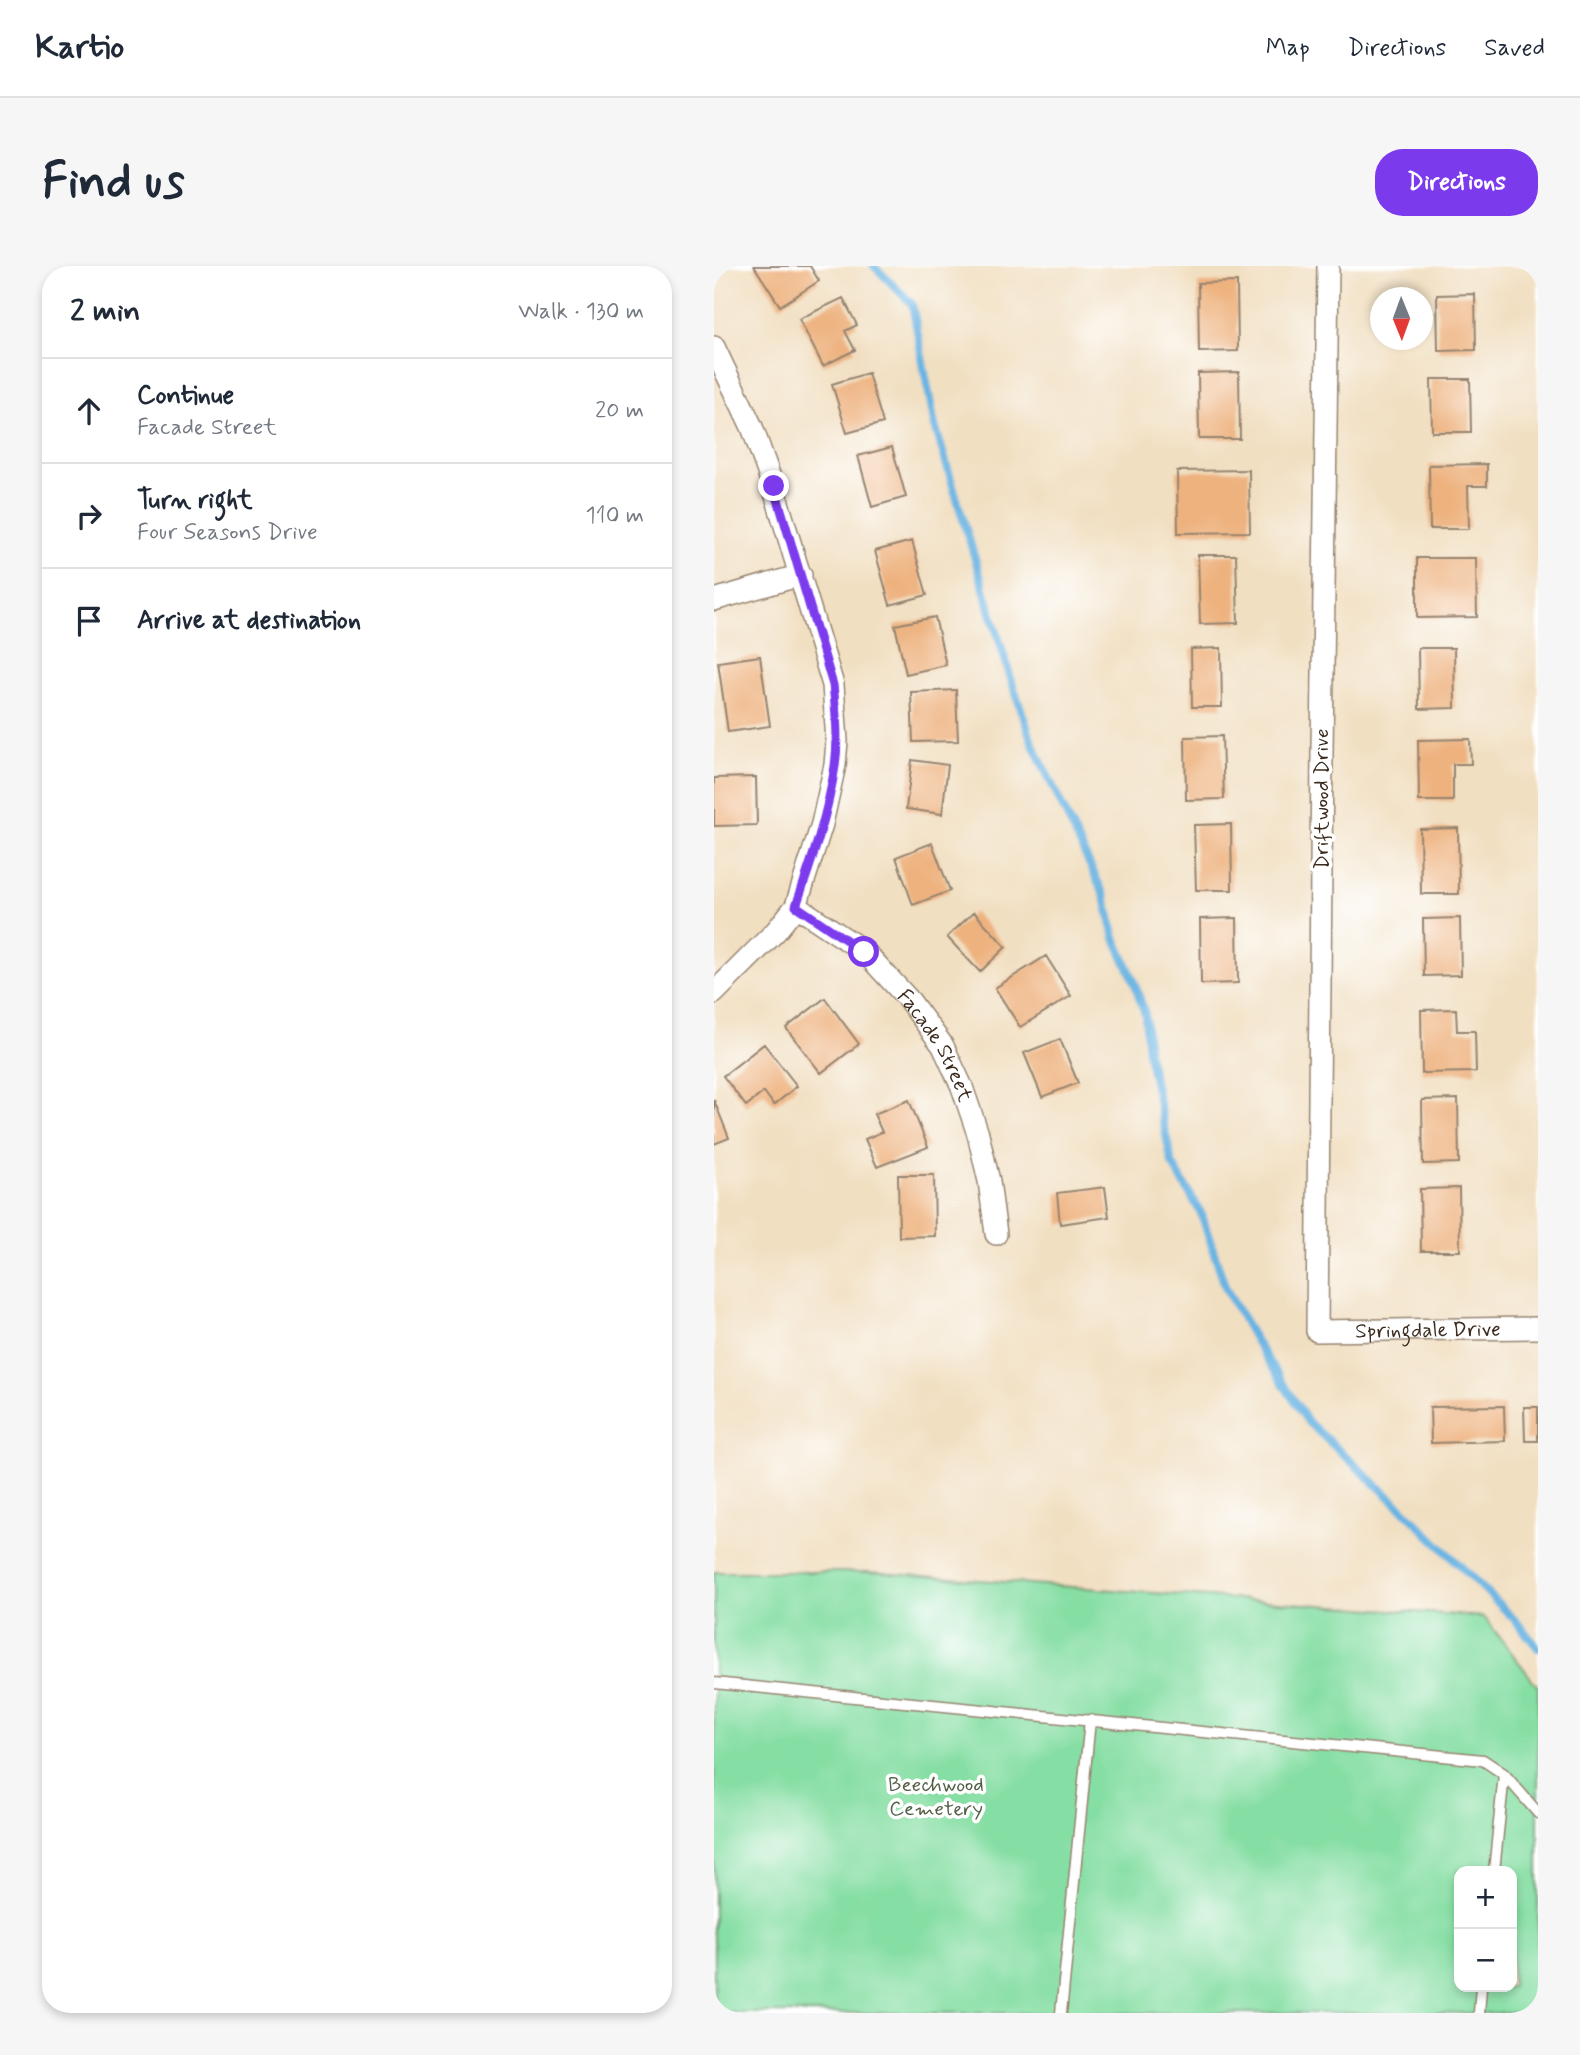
<!DOCTYPE html>
<html lang="en">
<head>
<meta charset="utf-8">
<style>
  :root { --surface:#fff; --page:#f6f6f7; --text:#1f2937; --muted:#747a83; --line:#e0e1e3; --accent:#7c3aed }
  body { margin:0; font-family:Mynerve,sans-serif; background:var(--page); color:var(--text) }
  .controls { position:absolute; right:21px; bottom:21px; display:grid; overflow:hidden; border-radius:14px; box-shadow:0 4px 10px #0003 }
  .controls button { width:63px; height:63px; display:grid; place-items:center; padding:0; border:0; border-bottom:2px solid var(--line); background:var(--surface); color:var(--text); font:35px sans-serif }
  .compass { position:absolute; left:656px; top:21px; width:63px; height:63px; border-radius:50%; background:var(--surface); box-shadow:0 4px 10px #0003; rotate:179deg }
  .stop { position:absolute; width:21px; height:21px; margin:-16px; border:5px solid #7c3aed; border-radius:50%; background:#fff }
  .stop.end { background:#7c3aed; border-color:#fff; box-shadow:0 2px 7px #0008 }
  .list { margin:0; padding:0; list-style:none }
  h2 { display:flex; justify-content:space-between; align-items:center; height:91px; margin:0; padding:0 28px; font-size:30px }
  h2 small { font-size:23px; font-weight:400; color:var(--muted) }
  .list li { display:grid; grid-template-columns:46px 1fr auto; gap:21px; align-items:center; box-sizing:border-box; height:105px; padding:0 28px; border-top:2px solid var(--line) }
  .list b { display:block; font-size:26px; white-space:nowrap }
  .list p { margin:0; font-size:23px; white-space:nowrap; color:var(--muted) }
  .list em { font-size:23px; font-style:normal; color:var(--muted) }
  .icon { flex:none; width:38px; height:38px; fill:none; stroke:currentColor; stroke-width:2; stroke-linecap:round; stroke-linejoin:round }
  .map { position:relative; flex:none; width:824px; height:1747px; overflow:hidden; border-radius:28px }
  header { display:flex; align-items:center; gap:42px; box-sizing:border-box; height:98px; padding:0 35px; background:var(--surface); border-bottom:2px solid var(--line) }
  header strong { font-size:33px }
  nav { display:flex; gap:38px; margin-inline-start:auto; font-size:24px }
  .intro { display:flex; align-items:center; justify-content:space-between; box-sizing:border-box; height:168px; padding:0 42px }
  h1 { margin:0; font-size:49px }
  .button { padding:18px 32px; border-radius:28px; background:var(--accent); color:#fff; font-size:24px; font-weight:700 }
  main { display:flex; gap:42px; padding:0 42px }
  aside { flex:1; background:var(--surface); border-radius:28px; box-shadow:0 4px 10px #0003 }
  .map>svg:first-child { display:block }
</style>
</head>
<body>
<header>
<strong>Kartio</strong>
<nav><a>Map</a><a>Directions</a><a>Saved</a></nav>
</header>
<div class="intro"><h1>Find us</h1><a class="button">Directions</a></div>
<main>
<aside>
<h2>2 min<small>Walk · 130 m</small></h2>
<ul class="list">
<li><svg class="icon" aria-label="ahead" viewBox="0 0 24 24"><path d="M12 20V5M6 11l6-6 6 6"/></svg><div><b>Continue</b><p>Facade Street</p></div><em>20 m</em></li>
<li><svg class="icon" aria-label="right" viewBox="0 0 24 24"><path d="M7 20v-9h11M14 6l5 5-5 5"/></svg><div><b>Turn right</b><p>Four Seasons Drive</p></div><em>110 m</em></li>
<li><svg class="icon" aria-label="arrive" viewBox="0 0 24 24"><path d="M6 21V4h12l-3 4 3 4H6"/></svg><div><b>Arrive at destination</b></div></li>
</ul>
</aside>
<div class="map">
<svg width="824" height="1747" viewBox="0 0 824 1747">
  <rect width="100%" height="100%" fill="#fff"/>
  <filter id="ink" filterUnits="userSpaceOnUse"><feTurbulence type="fractalNoise" baseFrequency=".0143" numOctaves="2"/><feDisplacementMap in="SourceGraphic" scale="14" xChannelSelector="R" yChannelSelector="G"/><feConvolveMatrix kernelMatrix="1 2 1 2 8 2 1 2 1" color-interpolation-filters="sRGB"/></filter>
  <filter id="wash" filterUnits="userSpaceOnUse"><feTurbulence type="fractalNoise" baseFrequency=".00686" numOctaves="4" result="noise"/><feDisplacementMap in="SourceGraphic" scale="28" xChannelSelector="R" yChannelSelector="G"/><feGaussianBlur stdDeviation="1.57" result="paint"/><feColorMatrix in="noise" values="0 0 0 0 0 0 0 0 0 0 0 0 0 0 0 0 0 1.4 0 .05"/><feComposite in="paint" operator="in"/></filter>
  <g filter="url(#wash)">
    <rect width="100%" height="100%" fill="#f1dfc1"/>
    <!-- green -->
    <path fill="#85dea3" stroke="#608460" stroke-width="2" fill-rule="evenodd" d="M0 1306H154L770 1351 824 1421V1747H0ZM745 1605H798V1721H745Z"/>
    <g fill="none" stroke-linecap="round" stroke-linejoin="round">
      <!-- stream -->
      <path stroke="#69b4e2" stroke-width="8" d="M160 0 198 38 221 160 298 416 318 476 391 631 401 672 418 710 431 748 434 787 458 897 487 947 512 1023 542 1076 594 1156 692 1246 802 1355 824 1382"/>
    </g>
    <g id="blocks">
      <!-- building -->
      <path fill="#eeb27f" d="M40 0H96L105 15 66 40Z
        M523 16 524 85 485 86 484 17Z
        M761 28 762 84 724 85 723 29Z
        M129 32 143 59 131 65 141 84 109 100 85 53Z
        M525 106 526 173H485L484 107Z
        M154 107 169 157 133 167 118 118Z
        M717 113H756L757 166H718Z
        M178 181 192 231 158 241 144 190Z
        M773 198V220H754L755 263H716L715 199Z
        M535 204 536 266 464 267 463 205Z
        M198 275 213 329 176 339 161 285Z
        M484 289H522L524 357 486 358Z
        M703 292H762L763 351 703 352Z
        M221 351 232 399 192 408 181 359Z
        M507 382 508 441H478L477 383Z
        M704 382H740L741 442 705 443Z
        M46 390 56 460 14 466 4 396Z
        M242 424 244 475 199 476 197 426Z
        M508 470 510 533 472 534 471 471Z
        M756 473 757 498H739V535H705L704 474Z
        M198 494 234 499 228 548 192 543Z
        M42 511 43 559 0 560V512Z
        M517 558 518 624H482L480 559Z
        M744 562 745 628H707L706 563Z
        M218 577 236 625 199 639 182 591Z
        M260 646 292 681 266 706 233 671Z
        M523 652 524 717 487 718 486 653Z
        M746 652 747 709 710 710 709 653Z
        M332 690 357 730 306 761 281 722Z
        M111 732 145 778 107 807 72 762Z
        M742 743 743 765H761L762 806 708 807 707 744Z
        M346 773 364 817 328 831 310 787Z
        M50 778 83 820 60 839 50 826 32 840 9 810Z
        M744 833 745 897 709 898 708 834Z
        M0 834 15 872 0 878Z
        M195 834 214 881 163 901 151 873 168 866 160 848Z
        M184 909H220L221 970 185 971Z
        M391 921 395 951 346 958 343 927Z
        M745 922 746 985H707L706 923Z
        M790 1140 791 1175 717 1177 716 1141Z
        M810 1141H824V1175H811Z"/>
    </g>
  </g>
  <g filter="url(#ink)">
    <use href="#blocks" fill-opacity="0" stroke="#968470" stroke-width="2"/>
    <g fill="none" stroke-linecap="round" stroke-linejoin="round">
      <defs>
        <path id="service" d="M0 1417 769 1494 790 1508 824 1547
          M780 1605 790 1508
          M347 1747 376 1454
          M765 1747 767 1721"/>
        <g id="minor">
          <path id="s1" d="M614 0 608 487 603 1065 824 1062"/>
          <path d="M0 81 38 161 59 220 119 419 123 475 121 499 108 558 82 640 62 665 0 727"/>
          <path d="M0 334 87 309"/>
          <path id="s2" d="M82 640 151 686 195 734 229 780 248 821 264 868 275 915 282 968"/>
        </g>
      </defs>
      <!-- service casing -->
      <use href="#service" stroke="#968470" stroke-width="13"/>
      <!-- minor casing -->
      <use href="#minor" stroke="#968470" stroke-width="24"/>
      <!-- service -->
      <use href="#service" stroke="#fff" stroke-width="10"/>
      <!-- minor -->
      <use href="#minor" stroke="#fff" stroke-width="21"/>
    </g>
  </g>
  <g fill="none" stroke-linecap="round" stroke-linejoin="round" filter="url(#ink)">
    <!-- route -->
    <path stroke="#7c3aed" stroke-width="9" d="M60 220 119 419C122 446 125 473 121 500 114 548 98 594 82 640L150 686"/>
  </g>
  <g text-anchor="middle" stroke-width="7" stroke-linejoin="round" paint-order="stroke">
    <!-- street labels -->
    <g font-size="21" fill="#3b2a1e" stroke="#fff">
      <text transform="translate(607 533) rotate(-90)" y="7">Driftwood Drive</text>
      <text dy="7" stroke="none"><textPath href="#s2" startOffset="201">Facade Street</textPath></text>
      <text dy="7" stroke="none"><textPath href="#s1" startOffset="1176">Springdale Drive</textPath></text>
    </g>
    <!-- park labels -->
    <g font-size="21" fill="#516046" stroke="#fff">
      <text x="222" y="1525">Beechwood<tspan x="222" dy="24">Cemetery</tspan></text>
    </g>
  </g>
</svg>
<div class="controls">
<button>+</button>
<button>−</button>
</div>
<svg class="compass" viewBox="-18 -18 36 36"><path d="M0-13l5 13h-10z" fill="#e53935"/><path d="M0 13l5-13h-10z" fill="#747a83"/></svg>
<div class="stop" style="left:150px;top:686px"></div>
<div class="stop end" style="left:60px;top:220px"></div>
</div>
</main>
</body>
</html>
